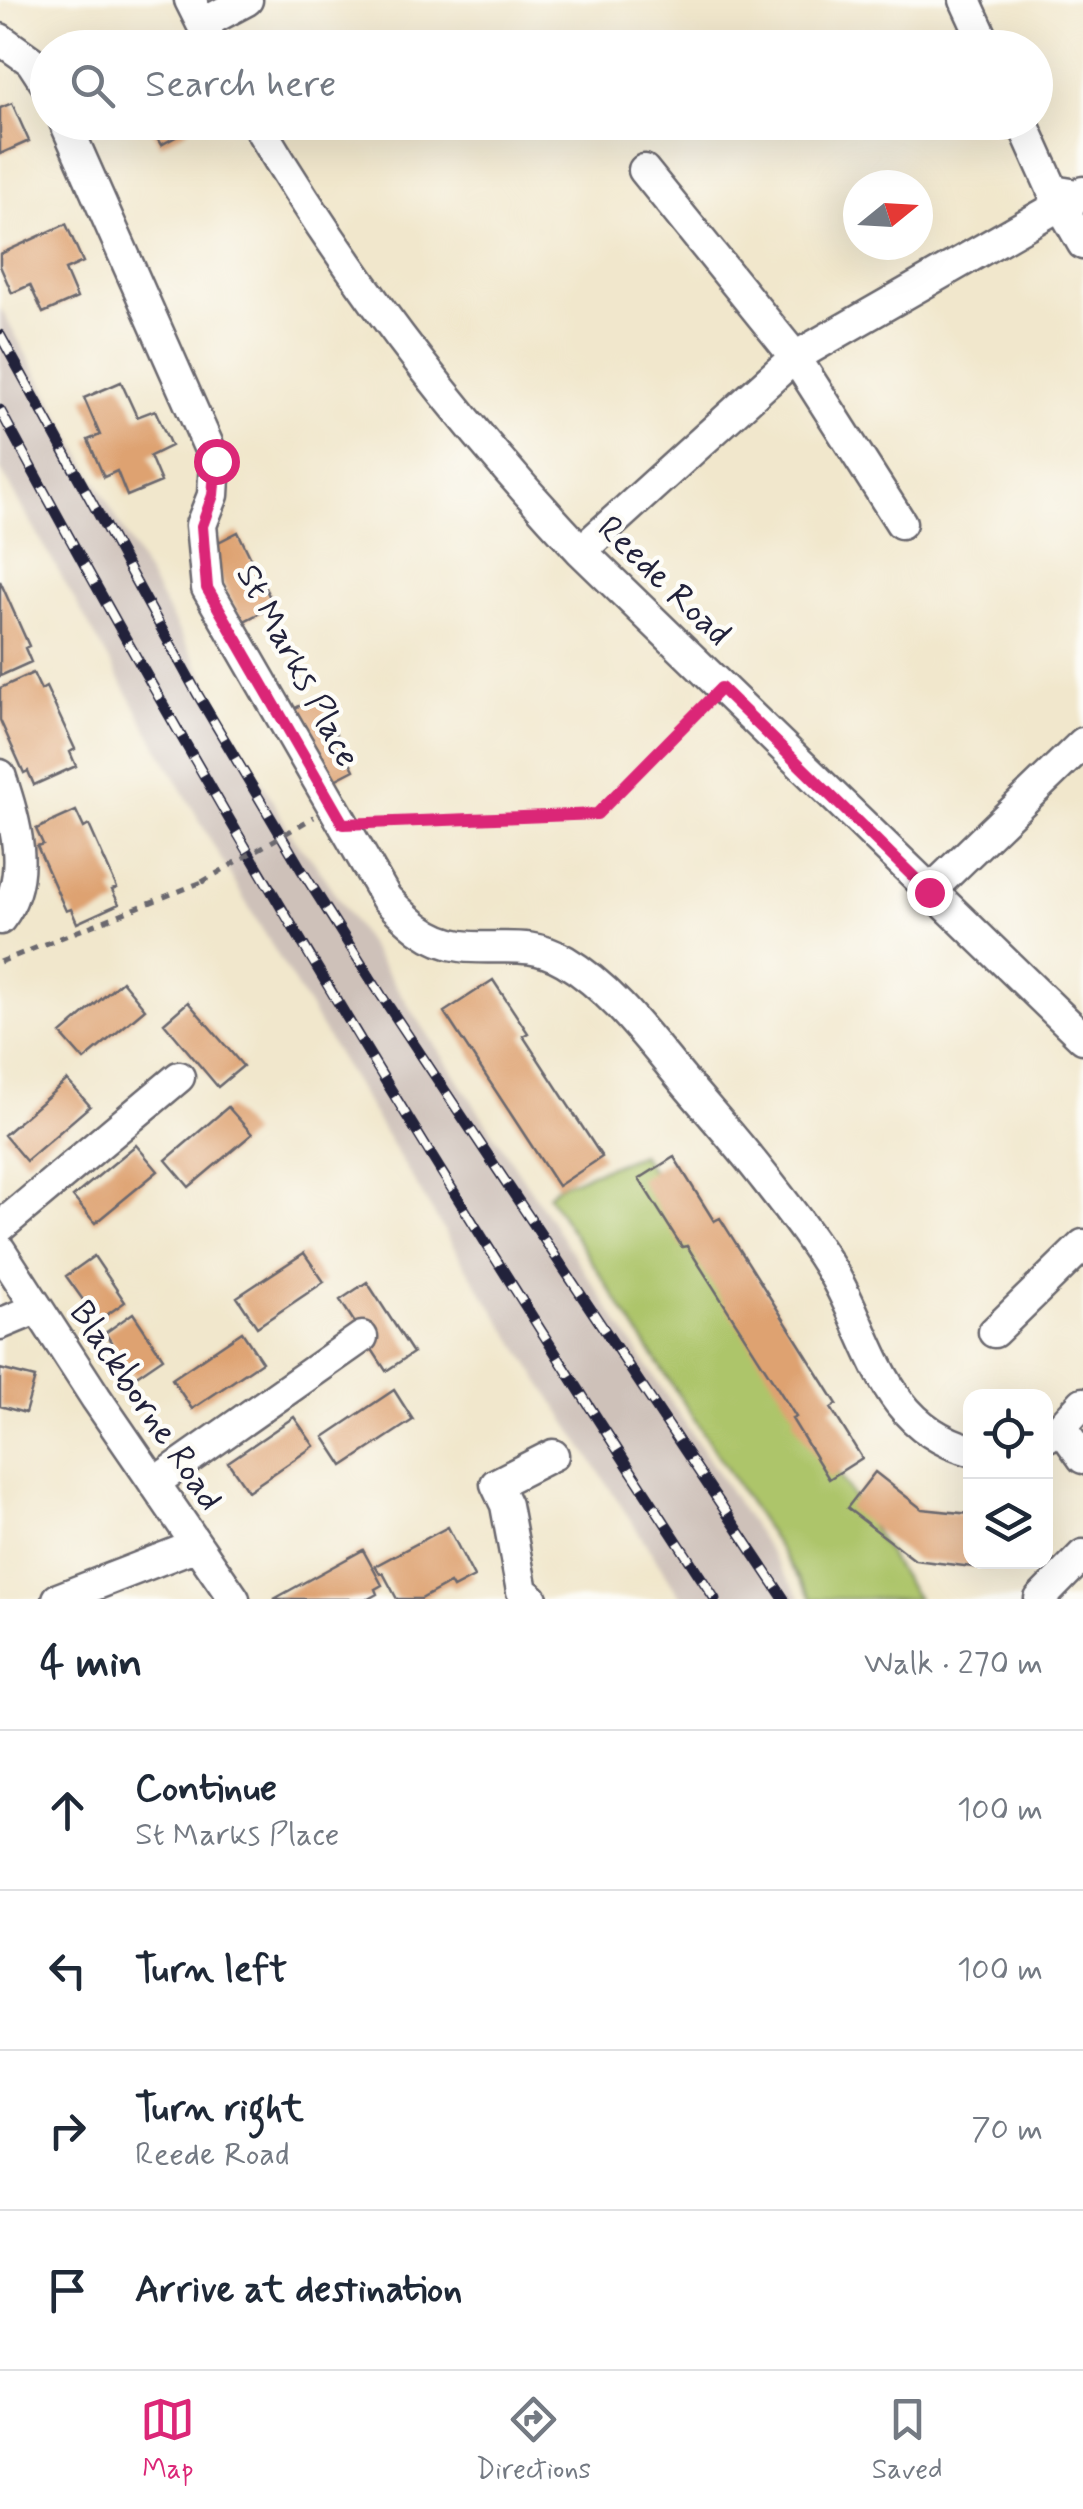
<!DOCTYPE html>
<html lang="en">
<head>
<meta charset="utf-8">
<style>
  :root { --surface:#fff; --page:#f6f6f7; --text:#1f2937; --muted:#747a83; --line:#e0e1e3; --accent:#db2777 }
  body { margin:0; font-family:Mynerve,sans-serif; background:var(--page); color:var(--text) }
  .controls { position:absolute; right:30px; bottom:30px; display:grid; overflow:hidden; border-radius:20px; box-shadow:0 10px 40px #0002 }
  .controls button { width:90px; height:90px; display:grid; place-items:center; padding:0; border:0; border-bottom:2px solid var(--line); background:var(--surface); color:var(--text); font:50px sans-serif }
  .compass { position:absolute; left:843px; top:170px; width:90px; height:90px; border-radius:50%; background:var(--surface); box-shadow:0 10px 40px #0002; rotate:72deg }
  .stop { position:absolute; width:30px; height:30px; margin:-22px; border:8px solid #db2777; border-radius:50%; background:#fff }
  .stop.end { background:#db2777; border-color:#fff; box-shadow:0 2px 10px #0008 }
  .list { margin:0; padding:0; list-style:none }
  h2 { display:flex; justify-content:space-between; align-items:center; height:130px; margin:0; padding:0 40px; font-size:42px }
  h2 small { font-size:32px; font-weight:400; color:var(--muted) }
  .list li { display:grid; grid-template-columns:65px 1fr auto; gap:30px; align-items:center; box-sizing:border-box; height:160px; padding:0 40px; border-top:2px solid var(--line) }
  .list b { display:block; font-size:38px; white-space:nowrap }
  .list p { margin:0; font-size:32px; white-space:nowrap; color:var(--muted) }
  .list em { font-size:32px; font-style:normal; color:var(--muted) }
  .icon { flex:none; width:55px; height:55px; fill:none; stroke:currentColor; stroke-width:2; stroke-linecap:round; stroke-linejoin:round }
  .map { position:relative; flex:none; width:1083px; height:1599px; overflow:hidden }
  .search { position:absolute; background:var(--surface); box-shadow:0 10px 40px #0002; left:30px; right:30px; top:30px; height:110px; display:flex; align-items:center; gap:25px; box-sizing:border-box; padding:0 35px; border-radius:55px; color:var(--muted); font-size:38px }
  .sheet { height:770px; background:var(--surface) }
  nav { display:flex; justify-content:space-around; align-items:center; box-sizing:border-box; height:140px; border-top:2px solid var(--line); background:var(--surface); font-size:28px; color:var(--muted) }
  nav a { display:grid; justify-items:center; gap:5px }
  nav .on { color:var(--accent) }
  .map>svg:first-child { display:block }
</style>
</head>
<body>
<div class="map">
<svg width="1083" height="1599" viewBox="0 0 1083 1599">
  <rect width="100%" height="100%" fill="#fdfcf7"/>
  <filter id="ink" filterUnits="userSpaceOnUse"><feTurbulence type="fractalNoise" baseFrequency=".01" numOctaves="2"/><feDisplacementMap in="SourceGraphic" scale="20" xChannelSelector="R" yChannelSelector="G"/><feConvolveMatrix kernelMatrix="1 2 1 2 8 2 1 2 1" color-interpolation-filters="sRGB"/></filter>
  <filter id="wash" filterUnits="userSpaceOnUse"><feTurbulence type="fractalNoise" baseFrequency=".0048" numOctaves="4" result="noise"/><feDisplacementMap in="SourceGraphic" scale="40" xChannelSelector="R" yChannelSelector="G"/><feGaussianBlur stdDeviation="2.25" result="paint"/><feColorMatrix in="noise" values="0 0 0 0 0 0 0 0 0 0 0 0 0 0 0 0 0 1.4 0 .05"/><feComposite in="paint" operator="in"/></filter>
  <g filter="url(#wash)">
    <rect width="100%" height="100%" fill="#f1e7cc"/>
    <!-- industrial -->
    <path fill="#cec1b9" d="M0 307 293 838 314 862 801 1599H682L467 1269 245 901 0 468Z"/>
    <!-- green -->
    <path fill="#adc56a" stroke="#687452" stroke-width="2.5" d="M641 1154 900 1573 918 1599H812L548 1195 558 1186Z"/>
    <g id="blocks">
      <!-- building -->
      <path fill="#dea271" d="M12 103 29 141 0 154V108Z
        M148 122H183L188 130 161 145Z
        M66 224 83 262 65 270 77 298 43 313 30 285 12 293 0 266V254Z
        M121 382 137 417 155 410 171 446 150 456 161 482 127 496 117 471 104 477 88 440 100 435 84 398Z
        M238 532 274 606 242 622 205 549Z
        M0 581 29 646 25 648 31 662 0 676Z
        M33 673 41 690 46 687 75 749 70 752 76 766 34 785 28 771 24 773 0 720V688Z
        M318 697 354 770 321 787 285 713Z
        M76 811 84 828 89 825 117 888 112 890 119 904 77 923 71 909 66 911 37 846 43 844 36 829Z
        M493 980 528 1033 523 1036 602 1157 558 1186 444 1012Z
        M122 981 145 1009 84 1060 61 1034Z
        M188 1002 243 1066 218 1087 164 1023Z
        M67 1080 90 1106 26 1161 4 1135Z
        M228 1107 252 1134 189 1187 166 1160Z
        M136 1145 158 1171 95 1223 73 1197Z
        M674 1157 714 1221 720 1218 837 1404 831 1408 862 1458 829 1479 792 1419 796 1417 687 1246 682 1247 639 1179Z
        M304 1253 324 1282 257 1327 237 1297Z
        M94 1256 125 1302 98 1321 66 1276Z
        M367 1282 413 1353 386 1371 340 1300Z
        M133 1313 163 1358 135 1377 105 1333Z
        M242 1332 262 1362 192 1409 172 1379Z
        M0 1369 35 1378 25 1413 0 1406Z
        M394 1390 413 1420 343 1466 324 1437Z
        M294 1417 314 1446 248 1491 228 1462Z
        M875 1472 922 1509 970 1514V1562H1009L989 1569 915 1560 847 1508Z
        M448 1527 474 1577 453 1588 450 1583 421 1599H397L383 1573 380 1574 375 1566Z
        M363 1550 382 1585 375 1589 377 1594 368 1599H274Z"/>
    </g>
  </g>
  <g filter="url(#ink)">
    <use href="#blocks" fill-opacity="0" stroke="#6a676e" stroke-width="2.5"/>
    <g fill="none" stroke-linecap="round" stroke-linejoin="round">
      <defs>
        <path id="minor" d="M190 0 214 48
          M965 0 987 48
          M202 24 247 0
          M0 39 31 61 48 87
          M65 122 215 461 213 495 201 525 207 588 386 898C407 920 429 942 461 946 499 951 527 939 565 961 612 989 647 1037 682 1079 708 1110 735 1140 760 1172 785 1204 821 1249 839 1284 874 1350 887 1427 970 1450
          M256 122C348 277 458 420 581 551L1083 1038
          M1022 122 1053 191 1077 195 1064 211 1083 244
          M644 170 795 357 901 523
          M581 551 795 357 1083 192
          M0 775C15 821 33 877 0 919
          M929 892 1083 743
          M0 1227 179 1077
          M0 1250 96 1398 234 1599
          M0 1324 36 1309
          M994 1332 1083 1245
          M1061 1427 1083 1458
          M1046 1437 1061 1427 1083 1403
          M154 1483 362 1337
          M58 1599 197 1545
          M532 1599 522 1591 506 1505 496 1484 553 1455
          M1040 1599 1083 1555"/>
      </defs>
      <!-- minor casing -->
      <use href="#minor" stroke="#6a676e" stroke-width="35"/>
      <!-- path -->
      <path stroke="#6a676e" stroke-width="5" stroke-dasharray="8 8" stroke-linecap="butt" d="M376 823 597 814 704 705
        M0 962 202 882"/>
      <!-- minor -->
      <use href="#minor" stroke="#fff" stroke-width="30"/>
      <defs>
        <path id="rail" d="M0 335 198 695 301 869 381 995 784 1599
          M0 410C219 818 460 1213 715 1599"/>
      </defs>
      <!-- rail casing -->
      <use href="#rail" stroke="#22223b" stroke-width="11"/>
      <!-- rail -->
      <use href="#rail" stroke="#fdfcf7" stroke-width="8" stroke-dasharray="22" stroke-linecap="butt"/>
      <!-- path-bridge -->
      <path stroke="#6a676e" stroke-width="5" stroke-dasharray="8 8" stroke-linecap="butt" d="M202 882 314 817"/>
    </g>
  </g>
  <g fill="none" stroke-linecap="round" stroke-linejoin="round" filter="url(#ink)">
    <!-- route -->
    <path stroke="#db2777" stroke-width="12" d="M216 461 213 495 202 526 207 588 343 824 597 814 721 688 929 892"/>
  </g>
  <g text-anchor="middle" stroke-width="9" stroke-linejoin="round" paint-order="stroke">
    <!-- street labels -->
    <g font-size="35" fill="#22223b" stroke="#fdfcf7">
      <text transform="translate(665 580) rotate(44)" y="12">Reede Road</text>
      <text transform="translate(299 665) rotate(62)" y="12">St Marks Place</text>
      <text transform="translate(147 1405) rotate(56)" y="12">Blackborne Road</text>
    </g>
  </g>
</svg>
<div class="controls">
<button><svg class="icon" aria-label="locate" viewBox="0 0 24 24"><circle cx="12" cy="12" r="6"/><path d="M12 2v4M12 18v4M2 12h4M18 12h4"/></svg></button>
<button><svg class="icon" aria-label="layers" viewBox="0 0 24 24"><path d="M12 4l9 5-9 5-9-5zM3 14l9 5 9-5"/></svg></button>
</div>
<svg class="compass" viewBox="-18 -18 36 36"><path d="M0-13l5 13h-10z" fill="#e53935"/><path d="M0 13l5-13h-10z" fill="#747a83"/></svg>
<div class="stop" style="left:216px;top:461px"></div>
<div class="stop end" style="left:929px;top:892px"></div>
<div class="search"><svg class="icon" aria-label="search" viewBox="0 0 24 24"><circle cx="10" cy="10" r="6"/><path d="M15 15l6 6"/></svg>Search here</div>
</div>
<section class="sheet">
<h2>4 min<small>Walk · 270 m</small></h2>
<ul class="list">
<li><svg class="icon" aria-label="ahead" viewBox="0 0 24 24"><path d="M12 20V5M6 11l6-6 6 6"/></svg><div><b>Continue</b><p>St Marks Place</p></div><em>100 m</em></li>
<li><svg class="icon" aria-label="left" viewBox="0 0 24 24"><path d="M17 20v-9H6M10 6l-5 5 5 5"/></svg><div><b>Turn left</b></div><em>100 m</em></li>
<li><svg class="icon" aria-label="right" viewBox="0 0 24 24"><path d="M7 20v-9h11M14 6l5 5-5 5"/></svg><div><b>Turn right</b><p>Reede Road</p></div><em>70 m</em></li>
<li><svg class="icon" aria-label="arrive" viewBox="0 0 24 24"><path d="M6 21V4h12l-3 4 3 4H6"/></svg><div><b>Arrive at destination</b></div></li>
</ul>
</section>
<nav>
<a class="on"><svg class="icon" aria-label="map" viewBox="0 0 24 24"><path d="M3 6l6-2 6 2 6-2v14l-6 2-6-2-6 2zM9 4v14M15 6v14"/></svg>Map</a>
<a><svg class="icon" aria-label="directions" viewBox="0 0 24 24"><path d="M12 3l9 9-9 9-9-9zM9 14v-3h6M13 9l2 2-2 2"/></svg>Directions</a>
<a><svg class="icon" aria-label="saved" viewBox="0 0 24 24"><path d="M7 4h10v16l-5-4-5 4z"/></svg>Saved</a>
</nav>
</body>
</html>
